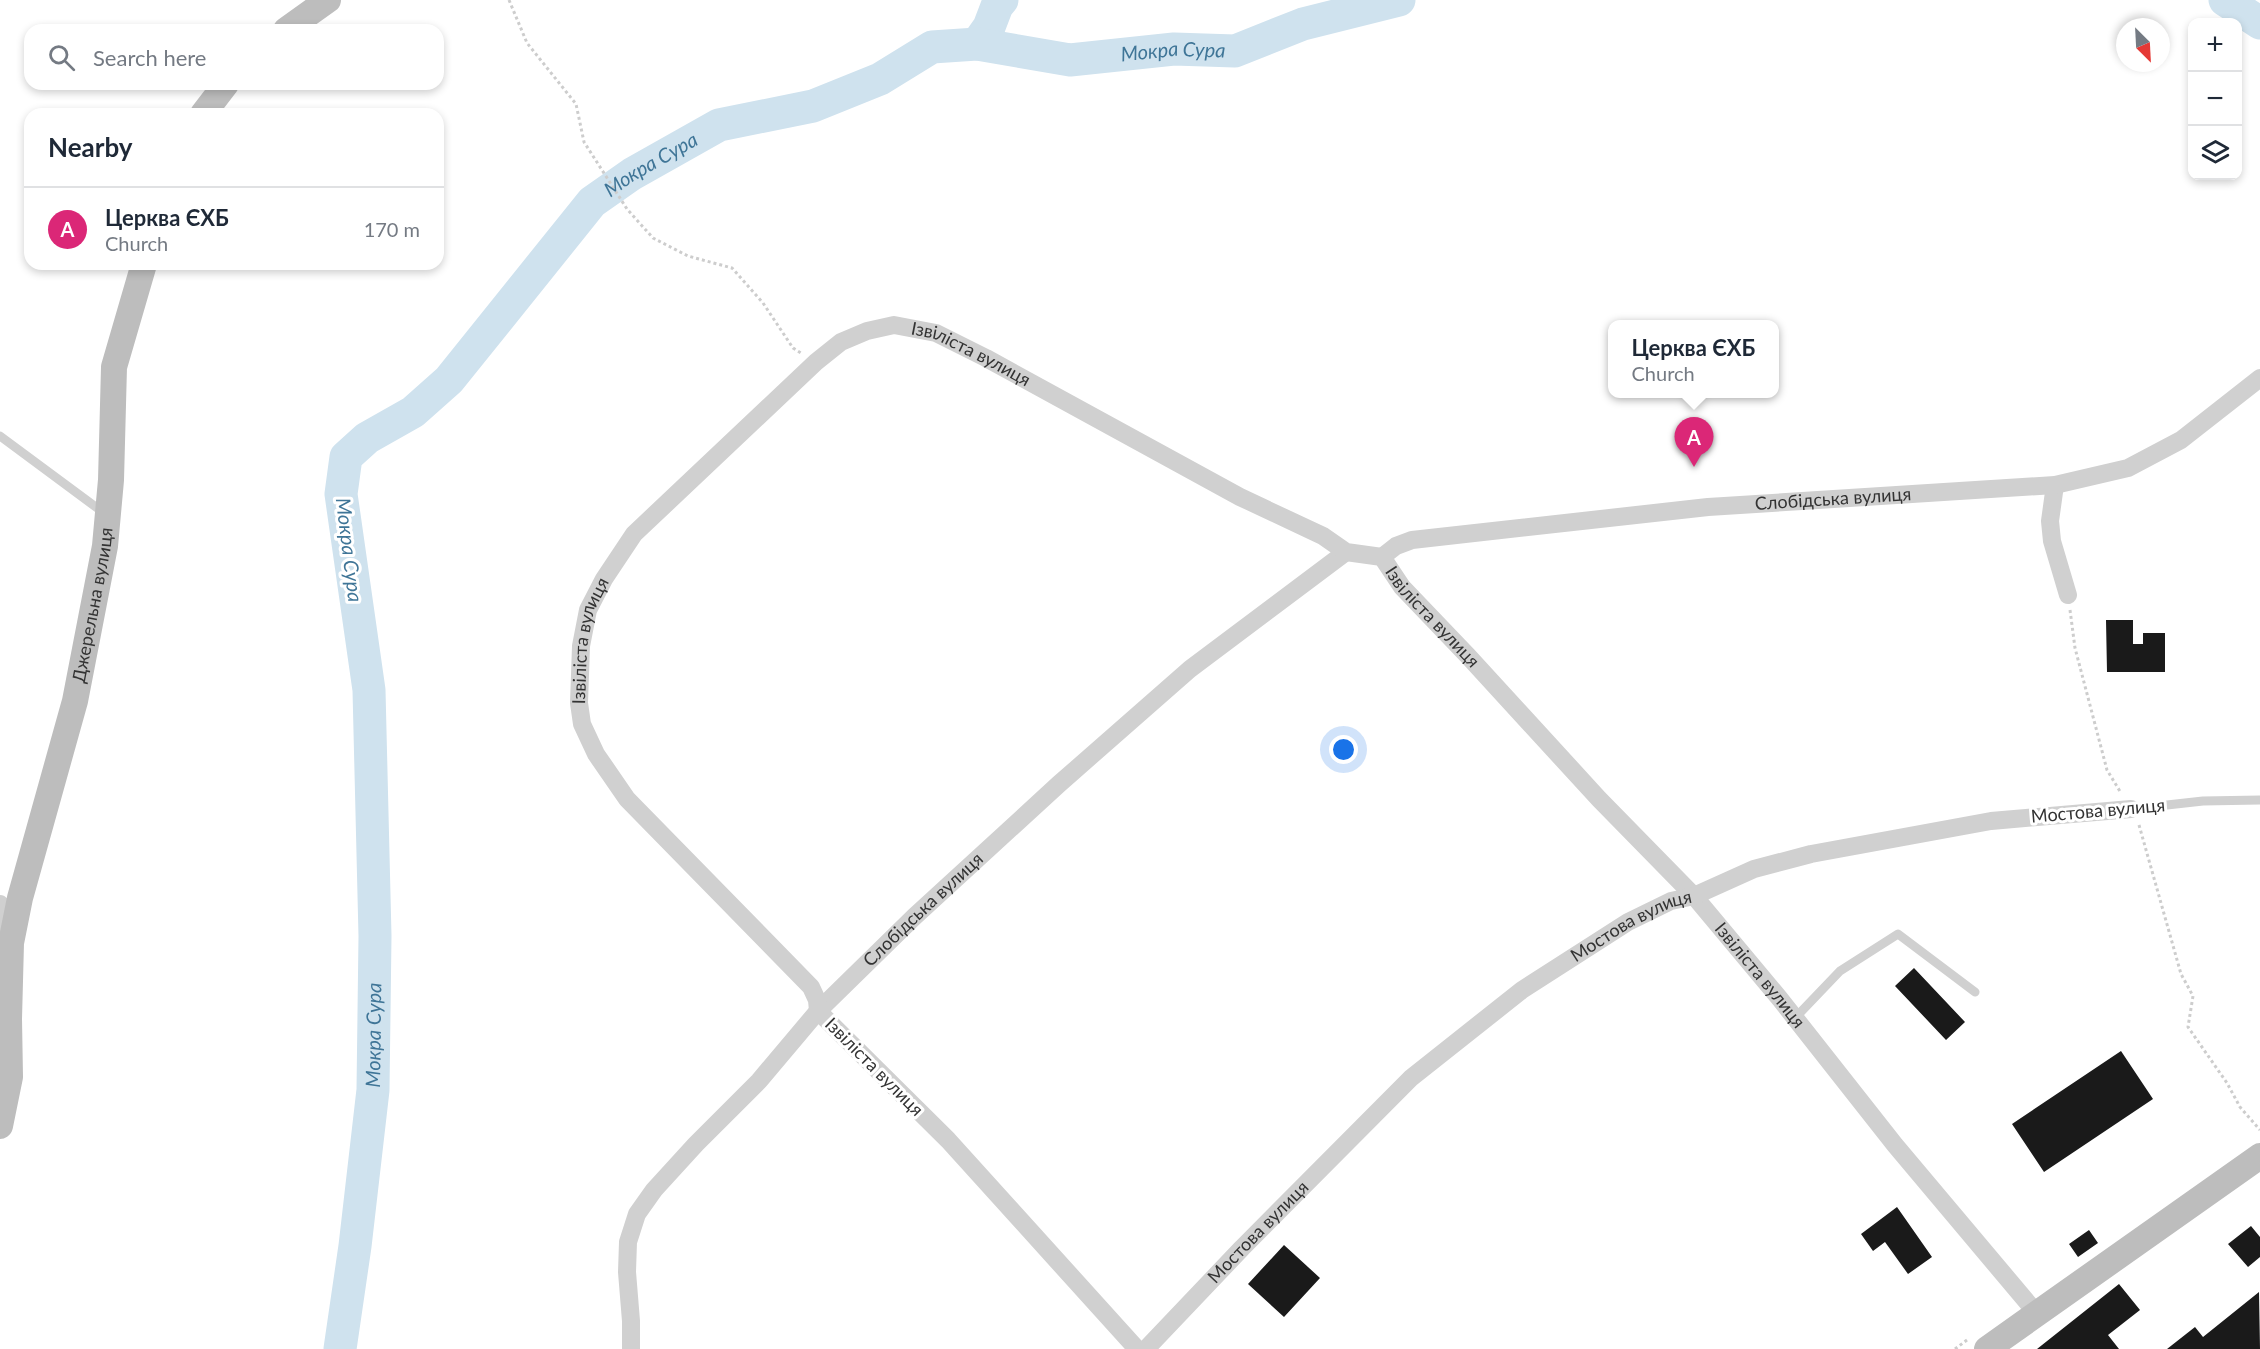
<!DOCTYPE html>
<html lang="en">
<head>
<meta charset="utf-8">
<style>
  :root { --surface:#fff; --page:#f6f6f7; --text:#1f2937; --muted:#747a83; --line:#e0e1e3; --accent:#db2777 }
  body { margin:0; font-family:Lato,sans-serif; background:var(--page); color:var(--text) }
  .controls { position:absolute; right:18px; top:18px; display:grid; overflow:hidden; border-radius:12px; box-shadow:0 3px 9px #0003 }
  .controls button { width:54px; height:54px; display:grid; place-items:center; padding:0; border:0; border-bottom:2px solid var(--line); background:var(--surface); color:var(--text); font:30px sans-serif }
  .compass { position:absolute; left:2116px; top:18px; width:54px; height:54px; border-radius:50%; background:var(--surface); box-shadow:0 3px 9px #0003; rotate:156deg }
  .you { position:absolute; left:1344px; top:750px; width:21px; height:21px; margin:-15px; border:4px solid #fff; border-radius:50%; background:#1a73e8; box-shadow:0 0 0 9px #1a73e833 }
  .badge { display:grid; place-items:center; width:39px; height:39px; border-radius:50%; background:var(--accent); color:#fff; font-size:20px; font-weight:700 }
  .pin { position:absolute; translate:-50% -50px; filter:drop-shadow(0 2px 3px #0008) }
  .pin::after { content:''; position:absolute; top:32px; width:21px; height:18px; background:inherit; clip-path:polygon(0 0,100% 0,50% 100%) }
  .popup { position:absolute; left:1608px; top:320px; width:171px; height:78px; box-sizing:border-box; display:grid; place-content:center; border-radius:12px; background:var(--surface); filter:drop-shadow(0 2px 4px #0005); font-size:20px; white-space:nowrap; color:var(--muted) }
  .popup b { font-size:22px; color:var(--text) }
  .popup::after { content:''; position:absolute; left:50%; top:100%; margin-left:-12px; border:12px solid transparent; border-top-color:var(--surface) }
  .list { margin:0; padding:0; list-style:none }
  h2 { display:flex; justify-content:space-between; align-items:center; height:78px; margin:0; padding:0 24px; font-size:26px }
  h2 small { font-size:20px; font-weight:400; color:var(--muted) }
  .list li { display:grid; grid-template-columns:39px 1fr auto; gap:18px; align-items:center; box-sizing:border-box; height:84px; padding:0 24px; border-top:2px solid var(--line) }
  .list b { display:block; font-size:22px; white-space:nowrap }
  .list p { margin:0; font-size:20px; white-space:nowrap; color:var(--muted) }
  .list em { font-size:20px; font-style:normal; color:var(--muted) }
  .icon { flex:none; width:33px; height:33px; fill:none; stroke:currentColor; stroke-width:2; stroke-linecap:round; stroke-linejoin:round }
  .map { position:relative; flex:none; width:2260px; height:1349px; overflow:hidden }
  .search { position:absolute; background:var(--surface); box-shadow:0 3px 9px #0003; left:24px; top:24px; width:420px; height:66px; display:flex; align-items:center; gap:15px; box-sizing:border-box; padding:0 21px; border-radius:18px; color:var(--muted); font-size:22px }
  .panel { position:absolute; background:var(--surface); box-shadow:0 3px 9px #0003; left:24px; top:108px; width:420px; height:162px; border-radius:18px }
  .map>svg:first-child { display:block }
</style>
</head>
<body>
<div class="map">
<svg width="2260" height="1349" viewBox="0 0 2260 1349">
  <rect width="100%" height="100%" fill="#fff"/>
  <g fill="none" stroke-linecap="round" stroke-linejoin="round">
    <!-- river -->
    <g stroke="#cfe2ee" stroke-width="33">
      <path d="M2225 0 2260 23"/>
      <path d="M977 44 989 27 997 6 1002 0"/>
      <path id="s1" d="M340 1349 355 1246 373 1090 375 936 369 690 341 494 346 457 367 438 413 412 449 380 592 202 632 174 719 125 813 106 880 79 932 47 977 44 1070 60 1174 49 1235 51 1303 24 1399 0"/>
    </g>
  </g>
  <!-- building -->
  <path fill="#1a1a1a" d="M2106 620H2133V644H2143V633H2165V672H2107Z
    M1914 968 1965 1022 1946 1040 1895 986Z
    M2121 1051 2153 1099 2044 1172 2012 1124Z
    M1897 1207 1932 1257 1908 1274 1885 1242 1873 1251 1861 1234Z
    M2251 1226 2260 1237V1257L2248 1267 2228 1244Z
    M2089 1230 2098 1243 2078 1257 2069 1244Z
    M1284 1245 1320 1278 1284 1317 1248 1284Z
    M2119 1284 2140 1310 2108 1335 2119 1349H2037Z
    M2259 1292 2260 1349H2167L2195 1327 2203 1337Z"/>
  <g fill="none" stroke-linecap="round" stroke-linejoin="round">
    <!-- path -->
    <path stroke="#cdcdcd" stroke-width="3" stroke-dasharray="3 3" stroke-linecap="butt" d="M509 0 527 43 576 104 584 142 627 209 653 238 688 256 732 268 763 303 793 348 801 353
      M2070 610 2075 648 2107 770 2121 793
      M2139 825 2181 974 2193 996 2188 1027 2227 1083 2240 1107 2260 1130
      M1955 1349 1967 1340"/>
    <!-- lane -->
    <path stroke="#d0d0d0" stroke-width="9" d="M0 436 104 513
      M2131 809 2203 801 2260 800
      M1795 1018 1840 971 1898 934 1975 992"/>
    <!-- street -->
    <g stroke="#d0d0d0" stroke-width="18">
      <path d="M2055 485 2050 521 2052 541 2068 595"/>
      <path id="s2" d="M1382 557 1396 546 1412 540 1708 507 2055 485 2128 468 2181 440 2260 378"/>
      <path d="M0 904 10 938"/>
      <path id="s3" d="M631 1349V1321L627 1272 628 1242 637 1214 654 1190 696 1144 759 1081 818 1011 914 917 1059 784 1190 669 1346 552"/>
      <path id="s4" d="M1137 1349 948 1140 818 1011 817 1000 811 987 627 799 596 754 582 724 579 703 581 646 588 610 604 579 634 534 816 362 841 342 867 331 894 325 936 333 986 358 1240 497 1323 536 1346 552 1382 557 1402 587 1468 656 1599 799 1694 896 1780 999 1895 1145 2038 1315"/>
      <path id="s5" d="M1146 1349 1242 1248 1411 1078 1522 990 1628 922 1671 901 1694 896 1754 869 1811 854 1991 821 2131 809"/>
    </g>
    <!-- secondary -->
    <g stroke="#bdbdbd" stroke-width="26">
      <path d="M286 30 328 0"/>
      <path d="M203 114 226 84"/>
      <path id="s6" d="M0 1126 10 1077 9 1019 11 943 20 898 75 701 105 546 111 480 114 367 144 264"/>
      <path d="M1987 1349 2260 1156"/>
    </g>
  </g>
  <g text-anchor="middle" stroke-width="6" stroke-linejoin="round" paint-order="stroke">
    <!-- street labels -->
    <g font-size="18" fill="#333" stroke="#fff">
      <text dy="6" stroke="none"><textPath href="#s4" startOffset="1466">Ізвіліста вулиця</textPath></text>
      <text dy="6" stroke="none"><textPath href="#s2" startOffset="458">Слобідська вулиця</textPath></text>
      <text dy="6" stroke="none"><textPath href="#s6" startOffset="532">Джерельна вулиця</textPath></text>
      <text dy="6" stroke="none"><textPath href="#s4" startOffset="2006">Ізвіліста вулиця</textPath></text>
      <text dy="6" stroke="none"><textPath href="#s4" startOffset="926">Ізвіліста вулиця</textPath></text>
      <text transform="translate(2098 811) rotate(-5)" y="6">Мостова вулиця</text>
      <text dy="6" stroke="none"><textPath href="#s3" startOffset="555">Слобідська вулиця</textPath></text>
      <text dy="6" stroke="none"><textPath href="#s5" startOffset="648">Мостова вулиця</textPath></text>
      <text dy="6" stroke="none"><textPath href="#s4" startOffset="2492">Ізвіліста вулиця</textPath></text>
      <text transform="translate(874 1067) rotate(45)" y="6">Ізвіліста вулиця</text>
      <text dy="6" stroke="none"><textPath href="#s5" startOffset="162">Мостова вулиця</textPath></text>
    </g>
    <!-- water labels -->
    <g font-size="20" font-style="italic" fill="#3f7597" stroke="#fff">
      <text dy="7" stroke="none"><textPath href="#s1" startOffset="1875">Мокра Сура</textPath></text>
      <text dy="7" stroke="none"><textPath href="#s1" startOffset="1324">Мокра Сура</textPath></text>
      <text transform="translate(349 550) rotate(83)" y="7">Мокра Сура</text>
      <text dy="7" stroke="none"><textPath href="#s1" startOffset="316">Мокра Сура</textPath></text>
    </g>
  </g>
</svg>
<div class="controls">
<button>+</button>
<button>−</button>
<button><svg class="icon" aria-label="layers" viewBox="0 0 24 24"><path d="M12 4l9 5-9 5-9-5zM3 14l9 5 9-5"/></svg></button>
</div>
<svg class="compass" viewBox="-18 -18 36 36"><path d="M0-13l5 13h-10z" fill="#e53935"/><path d="M0 13l5-13h-10z" fill="#747a83"/></svg>
<div class="you"></div>
<div class="pin badge" style="left:1694px;top:467px">A</div>
<div class="popup"><b>Церква ЄХБ</b>Church</div>
<div class="search"><svg class="icon" aria-label="search" viewBox="0 0 24 24"><circle cx="10" cy="10" r="6"/><path d="M15 15l6 6"/></svg>Search here</div>
<section class="panel">
<h2>Nearby<small></small></h2>
<ul class="list">
<li><span class="badge">A</span><div><b>Церква ЄХБ</b><p>Church</p></div><em>170 m</em></li>
</ul>
</section>
</div>
</body>
</html>
